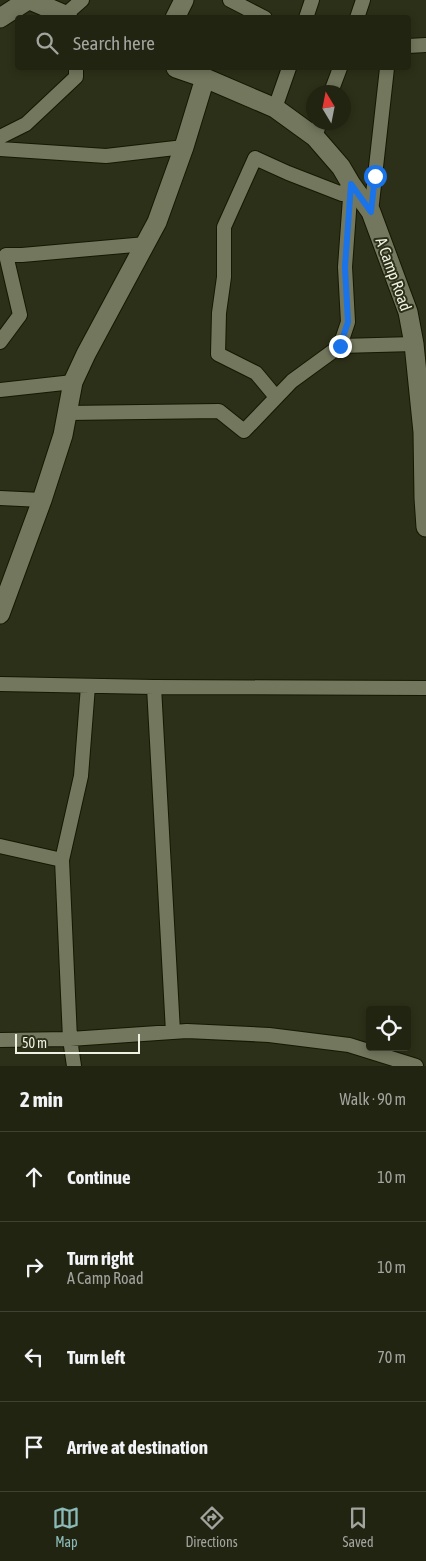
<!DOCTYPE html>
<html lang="en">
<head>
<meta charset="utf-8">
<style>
  :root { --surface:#222412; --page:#2a2c1b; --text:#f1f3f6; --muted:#a2a49f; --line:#3f4132; --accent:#8bbbb9 }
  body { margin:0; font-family:"Asap Condensed",sans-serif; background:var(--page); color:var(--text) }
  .controls { position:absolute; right:15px; bottom:15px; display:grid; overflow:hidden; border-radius:5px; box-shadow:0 2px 8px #0003 }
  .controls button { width:45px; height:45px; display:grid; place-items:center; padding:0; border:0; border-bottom:1px solid var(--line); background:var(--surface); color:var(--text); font:25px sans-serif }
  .compass { position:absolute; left:306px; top:85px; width:45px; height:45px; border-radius:50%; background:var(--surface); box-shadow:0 2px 8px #0003; rotate:350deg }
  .scale { position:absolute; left:15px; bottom:12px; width:125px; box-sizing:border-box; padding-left:5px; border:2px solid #eff2e3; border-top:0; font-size:14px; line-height:18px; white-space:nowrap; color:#eff2e3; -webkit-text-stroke:4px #2d3018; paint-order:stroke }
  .stop { position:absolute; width:15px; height:15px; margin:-11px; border:4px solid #1a73e8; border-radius:50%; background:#fff }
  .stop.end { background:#1a73e8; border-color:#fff; box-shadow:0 1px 5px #0008 }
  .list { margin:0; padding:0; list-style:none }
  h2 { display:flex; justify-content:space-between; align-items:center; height:65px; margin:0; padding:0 20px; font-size:21px }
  h2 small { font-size:16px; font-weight:400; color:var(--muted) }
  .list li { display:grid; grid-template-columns:32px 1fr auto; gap:15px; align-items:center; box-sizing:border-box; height:90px; padding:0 20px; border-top:1px solid var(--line) }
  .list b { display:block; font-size:19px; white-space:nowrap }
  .list p { margin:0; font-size:16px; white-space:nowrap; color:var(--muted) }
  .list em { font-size:16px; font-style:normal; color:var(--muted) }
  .icon { flex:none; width:28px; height:28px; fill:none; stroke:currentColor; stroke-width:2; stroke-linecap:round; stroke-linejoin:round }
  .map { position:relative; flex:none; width:426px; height:1066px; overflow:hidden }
  .search { position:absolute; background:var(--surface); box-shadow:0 2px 8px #0003; left:15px; right:15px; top:15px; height:55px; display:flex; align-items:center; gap:12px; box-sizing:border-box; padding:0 18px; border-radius:5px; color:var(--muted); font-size:19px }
  .sheet { height:425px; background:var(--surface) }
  nav { display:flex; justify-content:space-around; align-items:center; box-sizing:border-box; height:70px; border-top:1px solid var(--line); background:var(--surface); font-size:14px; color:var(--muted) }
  nav a { display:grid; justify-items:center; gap:2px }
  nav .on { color:var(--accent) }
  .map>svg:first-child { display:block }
</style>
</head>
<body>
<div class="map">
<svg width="426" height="1066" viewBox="0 0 426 1066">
  <rect width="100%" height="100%" fill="#2d3018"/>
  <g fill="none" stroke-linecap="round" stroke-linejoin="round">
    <defs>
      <path id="street" d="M230 0 265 18
        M65 15 82 0
        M306 18 312 0
        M357 18 363 0
        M408 46 426 45
        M331 92 340 68
        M275 108 289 68
        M0 137 26 124 76 77V68
        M315 137 320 122
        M0 149 106 156 184 147
        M371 212 387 68
        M0 342 20 315 6 255H22L146 244
        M340 346 348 322 345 267 351 184
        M0 390 73 382
        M276 397 256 373 218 354 219 313 224 277V227L255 158 288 173 342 194 351 184
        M67 413 219 411 244 431 292 381 340 346 414 344
        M0 498 42 500
        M0 684 154 687 426 688
        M154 687 173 1032
        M0 846 62 860 70 1039 74 1066
        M62 860 81 776 88 686
        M0 1040 70 1039 187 1031 269 1035 349 1045 416 1066"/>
      <path id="secondary" d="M30 0 65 15 68 18
        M0 18 28 0
        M175 18 184 0
        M176 68 205 78 275 108 315 137 341 167 351 184 371 212 408 312 414 344 423 432 424 498 426 527
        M0 614 42 500 63 435 73 382 86 354 157 222 184 147 205 78"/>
    </defs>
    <!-- street casing -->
    <use href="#street" stroke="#151802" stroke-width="16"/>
    <!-- secondary casing -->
    <use href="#secondary" stroke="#151802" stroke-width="21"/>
    <!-- street -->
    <use href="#street" stroke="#73775d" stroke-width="14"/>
    <!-- secondary -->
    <use href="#secondary" stroke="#73775d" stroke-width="19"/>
  </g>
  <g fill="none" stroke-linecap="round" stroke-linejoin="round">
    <!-- route -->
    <path stroke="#1a73e8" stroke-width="6" d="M340 346 348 322 345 267 351 184 371 212 375 176"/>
  </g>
  <g text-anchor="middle" stroke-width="4" stroke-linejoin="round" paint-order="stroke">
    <!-- street labels -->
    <g font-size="16" fill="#eff2e3" stroke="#2d3018">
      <text transform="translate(394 274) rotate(70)" y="6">A Camp Road</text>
    </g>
  </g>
</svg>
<div class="controls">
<button><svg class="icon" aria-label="locate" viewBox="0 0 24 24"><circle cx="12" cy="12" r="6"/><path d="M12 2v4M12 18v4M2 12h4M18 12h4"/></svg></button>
</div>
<svg class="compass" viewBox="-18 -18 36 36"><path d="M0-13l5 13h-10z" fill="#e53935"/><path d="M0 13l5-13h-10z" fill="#a2a49f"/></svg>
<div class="scale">50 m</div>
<div class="stop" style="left:375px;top:176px"></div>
<div class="stop end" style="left:340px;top:346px"></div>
<div class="search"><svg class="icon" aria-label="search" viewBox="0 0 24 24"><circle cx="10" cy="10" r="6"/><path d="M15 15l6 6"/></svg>Search here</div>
</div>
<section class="sheet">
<h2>2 min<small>Walk · 90 m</small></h2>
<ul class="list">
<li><svg class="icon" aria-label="ahead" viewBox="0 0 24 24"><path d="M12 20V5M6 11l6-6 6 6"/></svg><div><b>Continue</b></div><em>10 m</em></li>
<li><svg class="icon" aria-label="right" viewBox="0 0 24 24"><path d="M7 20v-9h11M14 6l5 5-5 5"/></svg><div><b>Turn right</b><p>A Camp Road</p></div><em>10 m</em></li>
<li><svg class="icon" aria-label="left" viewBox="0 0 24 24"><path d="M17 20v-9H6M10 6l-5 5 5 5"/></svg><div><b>Turn left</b></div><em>70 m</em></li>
<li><svg class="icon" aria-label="arrive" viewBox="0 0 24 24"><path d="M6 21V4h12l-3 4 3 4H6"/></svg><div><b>Arrive at destination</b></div></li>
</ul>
</section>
<nav>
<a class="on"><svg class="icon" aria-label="map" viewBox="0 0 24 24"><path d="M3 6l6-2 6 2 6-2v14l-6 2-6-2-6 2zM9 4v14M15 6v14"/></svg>Map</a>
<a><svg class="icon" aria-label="directions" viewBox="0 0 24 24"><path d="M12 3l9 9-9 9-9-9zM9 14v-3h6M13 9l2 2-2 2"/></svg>Directions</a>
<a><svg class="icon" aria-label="saved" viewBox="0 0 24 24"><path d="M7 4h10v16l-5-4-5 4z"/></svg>Saved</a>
</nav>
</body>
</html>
